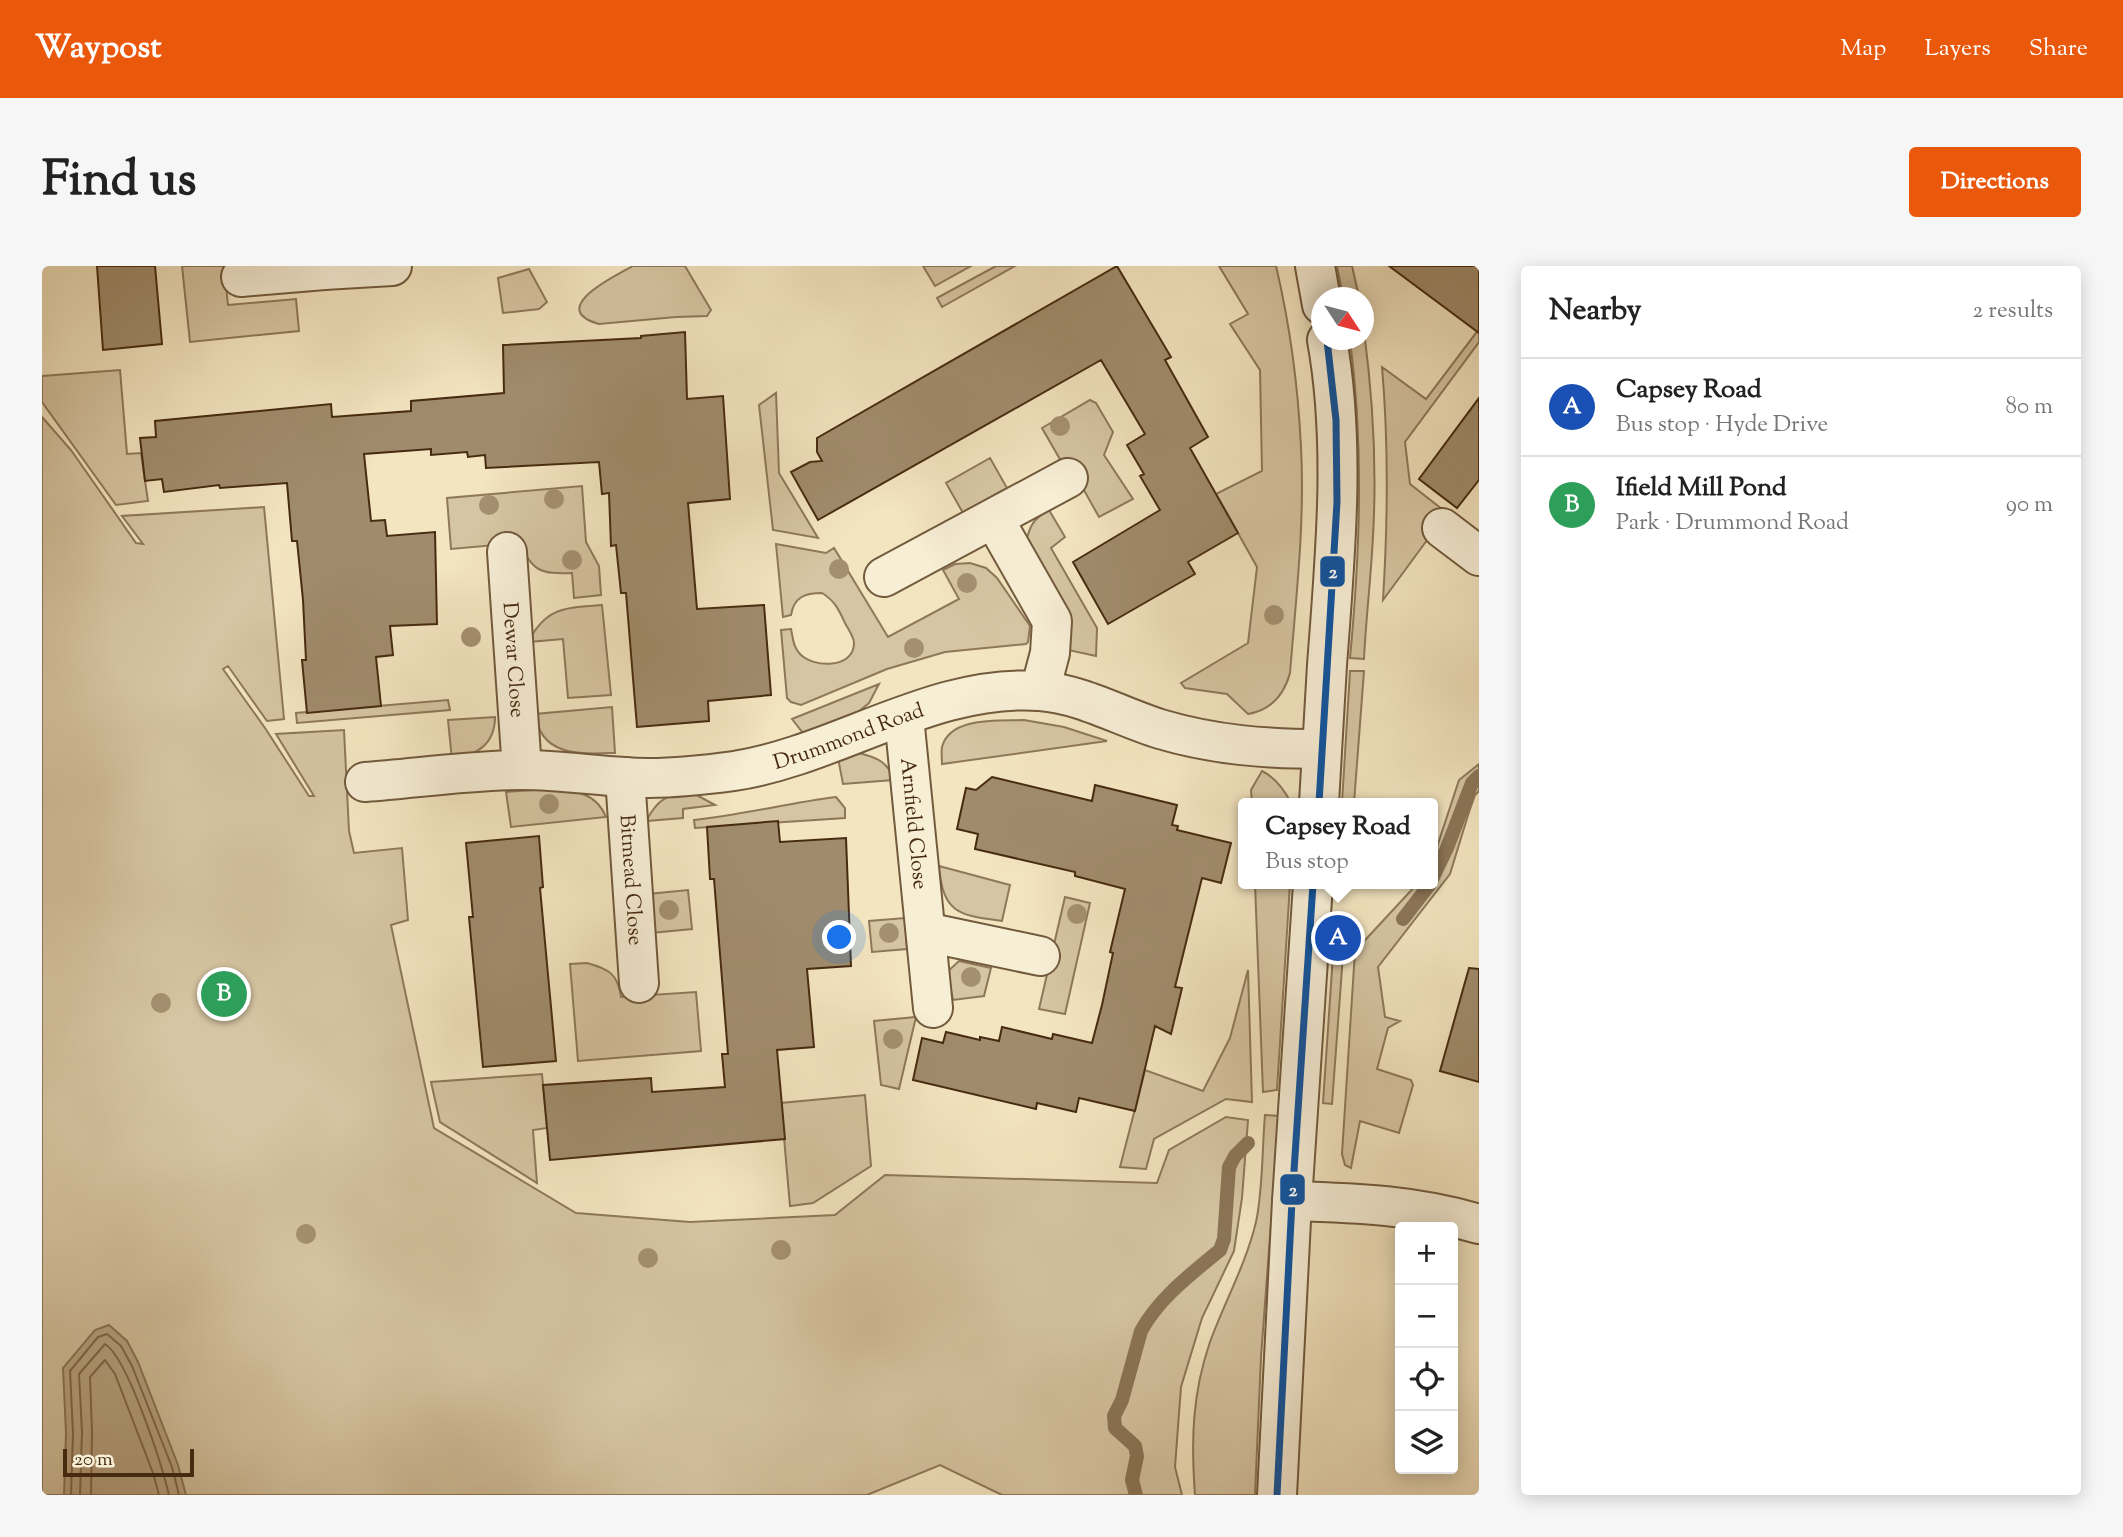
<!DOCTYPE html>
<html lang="en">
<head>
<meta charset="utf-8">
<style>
  :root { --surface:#fff; --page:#f6f6f6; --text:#222; --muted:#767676; --line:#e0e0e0; --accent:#ea580c }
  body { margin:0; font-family:"Sorts Mill Goudy",serif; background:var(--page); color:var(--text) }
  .controls { position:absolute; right:21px; bottom:21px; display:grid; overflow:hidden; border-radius:7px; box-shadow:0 4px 18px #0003 }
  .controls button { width:63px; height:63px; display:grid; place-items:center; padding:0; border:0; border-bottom:2px solid var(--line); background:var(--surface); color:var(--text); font:35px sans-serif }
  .compass { position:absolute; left:1269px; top:21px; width:63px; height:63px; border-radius:50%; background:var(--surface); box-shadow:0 4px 18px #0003; rotate:126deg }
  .scale { position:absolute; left:21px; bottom:18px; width:131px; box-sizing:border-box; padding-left:7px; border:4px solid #472b10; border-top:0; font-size:19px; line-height:24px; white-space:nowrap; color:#472b10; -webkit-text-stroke:5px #f7eed6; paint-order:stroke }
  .you { position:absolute; left:798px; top:672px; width:24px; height:24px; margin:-18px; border:5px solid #fff; border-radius:50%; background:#1a73e8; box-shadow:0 0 0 10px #1a73e833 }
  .badge { display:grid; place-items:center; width:46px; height:46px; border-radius:50%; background:var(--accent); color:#fff; font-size:23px; font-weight:700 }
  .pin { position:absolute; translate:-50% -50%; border:4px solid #fff; box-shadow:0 2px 7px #0006 }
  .popup { position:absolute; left:1196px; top:532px; width:200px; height:91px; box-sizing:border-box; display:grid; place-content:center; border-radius:7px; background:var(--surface); filter:drop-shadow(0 2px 5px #0005); font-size:23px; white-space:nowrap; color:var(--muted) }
  .popup b { font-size:26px; color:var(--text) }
  .popup::after { content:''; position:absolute; left:50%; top:100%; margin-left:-14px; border:14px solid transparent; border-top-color:var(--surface) }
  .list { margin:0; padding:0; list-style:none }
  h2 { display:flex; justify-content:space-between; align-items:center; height:91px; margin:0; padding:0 28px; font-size:30px }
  h2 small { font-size:23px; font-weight:400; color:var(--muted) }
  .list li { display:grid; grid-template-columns:46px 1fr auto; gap:21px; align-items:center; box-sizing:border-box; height:98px; padding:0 28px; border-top:2px solid var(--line) }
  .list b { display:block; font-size:26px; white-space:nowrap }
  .list p { margin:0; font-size:23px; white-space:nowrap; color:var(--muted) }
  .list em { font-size:23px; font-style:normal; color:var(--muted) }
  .icon { flex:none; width:38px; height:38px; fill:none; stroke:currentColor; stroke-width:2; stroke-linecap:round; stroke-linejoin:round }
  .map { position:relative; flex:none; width:1437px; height:1229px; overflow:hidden; border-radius:7px }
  header { display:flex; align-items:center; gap:42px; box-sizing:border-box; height:98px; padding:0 35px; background:var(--accent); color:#fff }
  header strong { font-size:33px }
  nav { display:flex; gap:38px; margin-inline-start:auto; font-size:24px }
  .intro { display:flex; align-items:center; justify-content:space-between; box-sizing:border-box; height:168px; padding:0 42px }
  h1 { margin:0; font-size:49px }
  .button { padding:18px 32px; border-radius:7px; background:var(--accent); color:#fff; font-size:24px; font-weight:700 }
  main { display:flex; gap:42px; padding:0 42px }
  aside { flex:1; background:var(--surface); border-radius:7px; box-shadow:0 4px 18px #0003 }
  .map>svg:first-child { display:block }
</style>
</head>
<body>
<header>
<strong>Waypost</strong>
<nav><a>Map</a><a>Layers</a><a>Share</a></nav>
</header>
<div class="intro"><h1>Find us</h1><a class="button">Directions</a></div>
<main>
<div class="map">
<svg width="1437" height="1229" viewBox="0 0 1437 1229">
  <rect width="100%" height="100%" fill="#f3e5c0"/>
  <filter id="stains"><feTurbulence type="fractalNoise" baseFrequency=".00286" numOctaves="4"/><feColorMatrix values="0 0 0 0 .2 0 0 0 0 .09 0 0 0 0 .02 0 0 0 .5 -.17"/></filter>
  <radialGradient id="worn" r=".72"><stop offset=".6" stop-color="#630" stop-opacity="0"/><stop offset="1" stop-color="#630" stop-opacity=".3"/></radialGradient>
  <!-- green -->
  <path fill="#d6c5a2" stroke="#8e7859" stroke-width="2" d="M140 0H182L186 39 254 33 257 65 148 76Z
    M591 0H643L669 44 665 50 634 51 557 58C504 43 573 10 591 0Z
    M881 0H929L893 20Z
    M954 0H973L900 41 895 32Z
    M1177 0H1234C1248 59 1256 120 1259 181 1263 256 1254 332 1248 407 1242 429 1229 444 1206 448L1185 428 1143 422 1139 417 1206 377 1215 301 1174 228 1220 205 1218 104 1188 58 1206 48Z
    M1295 0H1310L1317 31H1301Z
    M487 3 505 36 497 43 461 47 456 12Z
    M1437 63V76L1363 176 1368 218 1405 247 1341 334C1346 253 1347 181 1340 101L1384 133Z
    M1322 65C1331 133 1335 201 1331 270 1329 311 1324 352 1322 393L1308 392C1318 286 1322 180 1308 74H1322Z
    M78 104 85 188 99 187 106 235 74 239 0 136V110Z
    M734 127 737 207 776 272 731 264 717 139Z
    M1048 134 1054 137 1071 166 1062 189 1091 233 1057 251 1024 192 1019 195 1000 162Z
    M0 151 29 184 94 277 101 278 80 250 222 241 242 453 225 455 186 400 181 403 223 462 267 530H272L234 468 302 464 307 565 312 587 360 582 366 654 349 659 392 862 534 947 648 956 793 949 843 909 1115 917 1127 884 1184 851 1206 854 1200 932 1192 985 1160 1052 1139 1121 1133 1201 1140 1229H960L898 1199 825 1229H0Z
    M948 192 965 222 921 247 904 217Z
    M540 220 544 276 557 300 559 329 532 332 530 307C499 308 491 306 477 277L409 283 405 232Z
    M1007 244 1023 271 1009 282 1055 362 1054 390 1026 384 984 276C988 259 992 252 1007 244Z
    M734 278 784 287 792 282 846 371 917 333 901 304 913 298 928 297 944 302 955 312 988 360 986 376 984 378 903 386 845 403 759 439 749 436 745 432 739 364 749 363C751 372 751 381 758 388 771 402 812 403 812 377 812 371 806 363 803 357 797 344 793 335 780 327 763 327 752 331 749 349L741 351Z
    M560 339 569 429 526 432 521 373 486 376C505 340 524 342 560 339Z
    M1308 405H1322L1312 537H1300Z
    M837 418 827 437 816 446 761 467 750 453Z
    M406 434 408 444 255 457 254 447Z
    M570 441 573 487C539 488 499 491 493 448Z
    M453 451C453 479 434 489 410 494L406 454Z
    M982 454 1022 461 1065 475 900 498C900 493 899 486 900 481 908 450 958 455 982 454Z
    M816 487C834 491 847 496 851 514L801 518 796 492Z
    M1437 498V525L1433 529 1427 546 1408 608 1336 701 1343 751 1358 755 1346 762 1335 803 1369 814 1371 819 1357 867 1318 855 1309 902 1303 899 1300 888 1313 685 1375 618H1390L1391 593 1417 514Z
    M1220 505C1234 512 1242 523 1249 537H1210L1209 524Z
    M507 523C531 524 554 526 564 551L469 561 464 526Z
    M649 526 673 539 641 543V552L604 555C617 531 624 530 649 526Z
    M794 531 803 542V552L653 562 652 554C700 549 746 537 794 531Z
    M897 600 968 619 960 655C917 649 901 648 897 600Z
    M1213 618H1248L1235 824 1221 826Z
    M646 624 650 663 609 667 606 628Z
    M1023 631 1048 637 1023 748 997 743Z
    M863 652 865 683 830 686 827 655Z
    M1291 689H1301L1290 838 1281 837Z
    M917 695 949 702 942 730 911 734 905 706Z
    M545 697C567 703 576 708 579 731L654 726 659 785 536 795 528 698Z
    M1206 704 1210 836 1184 833 1112 873 1104 903 1078 901 1103 804 1161 825 1188 772Z
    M874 751 857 823 839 819 832 755Z
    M500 808 505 862 491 864 495 917 398 856 389 816Z
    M823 829 829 900 771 937 748 940 739 837Z
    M1223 849 1237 850 1219 1091 1213 1229H1153C1149 1175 1150 1128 1168 1076 1183 1035 1204 998 1214 956 1221 924 1220 882 1223 849Z"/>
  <!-- water -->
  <path fill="#b9a684" stroke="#8b7556" stroke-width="2" d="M67 1059 85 1075 96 1096 136 1199 144 1229H22L24 1167 21 1102 53 1064Z"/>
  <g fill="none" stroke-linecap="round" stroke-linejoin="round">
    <!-- shore -->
    <path stroke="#80684a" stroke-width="2" d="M29 1229 31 1167 28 1105 56 1071 65 1068 79 1080 90 1100 130 1201 137 1229
      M38 1229 40 1166 37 1108 63 1078C86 1092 120 1200 127 1229
      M49 1229 50 1166 48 1111 63 1094 73 1108 111 1207 117 1229"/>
    <!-- stream -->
    <path stroke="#8b7556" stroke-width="14" d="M1390 613 1405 582 1430 517 1437 510
      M1361 653 1388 618
      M1094 1229 1090 1214 1095 1190 1093 1180 1073 1162 1072 1150 1080 1134 1099 1065C1117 1032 1149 1008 1178 984L1182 973 1187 901 1193 890 1206 877"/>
  </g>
  <!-- building -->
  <path fill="#a08c6c" stroke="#472b10" stroke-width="2" d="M55 0H113L120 78 61 84Z
    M1075 0 1129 91 1123 94 1166 171 1148 182 1196 267 1146 296 1153 308 1066 358 1031 296 1118 244 1098 210 1102 208 1085 179 1103 168 1059 94 776 254 749 206 768 196 780 195 775 186V172Z
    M1347 0H1437V67Z
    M643 66 645 133 681 130 688 233 646 237 655 343 722 339 729 429 666 435 667 455 595 461 584 327H579L574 279 569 280 567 227 560 228 557 196 444 202 443 189 426 191 425 186 389 189V183L322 188 329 255 343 254 345 270 393 266 395 358 348 360 351 389 334 391 339 440 265 447 260 394H264L261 334 255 275H250L245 217 178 222 177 219 122 226 120 213 103 215 98 172 114 171 113 155 289 138 290 151 369 145V135L462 127 461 79 599 72V70Z
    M1437 132V214L1415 242 1377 213Z
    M950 511 1050 535 1053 519 1135 539 1130 559 1136 560 1135 564 1189 577 1179 617 1160 612 1133 721 1140 722 1129 768 1113 760 1093 845 1037 832 1034 846 995 837 994 843 871 814 880 772 901 777 904 766 938 774V771L957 775 960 761 1010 773 1011 768 1050 777 1060 739 1071 687 1068 686 1083 623 1033 610V606L933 583 936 568 915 563 924 522 934 524Z
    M736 555 738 576 804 572 809 700 765 703 772 781 735 784 743 873 508 894 501 819 609 812 610 826 683 821 680 788H686L672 613H668L665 561Z
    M497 570 501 621 498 622 514 795 441 801 427 651H431L424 577Z
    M1427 702 1437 703V816L1398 805Z"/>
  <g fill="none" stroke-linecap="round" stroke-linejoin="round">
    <defs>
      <g id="minor">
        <path d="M1273 0 1280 39"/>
        <path d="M282 4 350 0"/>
        <path d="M199 11 282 4V0"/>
        <path d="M952 253 1010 355 1008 387 998 425"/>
        <path d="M1400 262 1437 290"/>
        <path id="s1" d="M465 286 480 504"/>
        <path d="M842 311 1026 212"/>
        <path id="s2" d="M862 451 891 742"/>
        <path id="s3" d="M583 511 597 717"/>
        <path id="s4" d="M323 516C376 512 429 504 481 504 515 504 548 509 582 511 618 514 656 510 692 505 796 489 891 417 998 425 1040 428 1079 451 1118 463 1172 479 1224 483 1280 483"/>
        <path d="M1277 537C1280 491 1282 445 1285 399 1293 293 1304 178 1285 74"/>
        <path d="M884 666 998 690"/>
        <path d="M1250 935C1317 937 1373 939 1437 958"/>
        <path d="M1235 1229 1250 935 1271 618"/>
      </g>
    </defs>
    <!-- minor casing -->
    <use href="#minor" stroke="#725a3c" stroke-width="42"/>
    <!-- minor -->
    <use href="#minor" stroke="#f7eed6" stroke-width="38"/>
    <defs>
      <path id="bus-1" d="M1277 537 1295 236 1294 154 1285 74
        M1235 1229 1250 935 1271 618"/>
    </defs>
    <!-- bus-1 casing -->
    <use href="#bus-1" stroke="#f7eed6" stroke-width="12"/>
    <!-- bus-1 -->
    <use href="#bus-1" stroke="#0e539f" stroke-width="7"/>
  </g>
  <!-- trees -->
  <g fill="#a4906f">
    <circle cx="1018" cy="160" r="10"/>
    <circle cx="512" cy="233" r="10"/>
    <circle cx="447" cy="239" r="10"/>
    <circle cx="530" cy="294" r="10"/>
    <circle cx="797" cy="303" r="10"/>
    <circle cx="925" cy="317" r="10"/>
    <circle cx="1232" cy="349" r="10"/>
    <circle cx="429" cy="371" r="10"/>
    <circle cx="872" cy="382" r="10"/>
    <circle cx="507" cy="538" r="10"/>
    <circle cx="627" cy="644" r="10"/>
    <circle cx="1035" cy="648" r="10"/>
    <circle cx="847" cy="667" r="10"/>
    <circle cx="929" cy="711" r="10"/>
    <circle cx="119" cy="737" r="10"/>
    <circle cx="851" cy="773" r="10"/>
    <circle cx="264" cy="968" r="10"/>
    <circle cx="739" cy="984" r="10"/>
    <circle cx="606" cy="992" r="10"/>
  </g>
  <g text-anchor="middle" stroke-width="5" stroke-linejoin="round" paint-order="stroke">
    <!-- street labels -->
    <g font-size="21" fill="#472b10" stroke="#f7eed6">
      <text dy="7" stroke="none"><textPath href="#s1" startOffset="108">Dewar Close</textPath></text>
      <text dy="7" stroke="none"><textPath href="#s4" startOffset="490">Drummond Road</textPath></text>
      <text dy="7" stroke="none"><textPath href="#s2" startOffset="107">Arnfield Close</textPath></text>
      <text dy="7" stroke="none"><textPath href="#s3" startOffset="103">Bitmead Close</textPath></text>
    </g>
  </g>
  <g stroke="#f7eed6" stroke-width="2.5">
    <rect x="1277" y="289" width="27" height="33" rx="7" fill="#0e539f"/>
    <rect x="1237" y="907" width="27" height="33" rx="7" fill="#0e539f"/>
  </g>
  <g font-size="19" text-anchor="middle" font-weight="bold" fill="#fff">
    <text x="1291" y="312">2</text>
    <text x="1251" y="930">2</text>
  </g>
  <rect width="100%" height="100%" filter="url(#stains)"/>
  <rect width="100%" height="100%" fill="url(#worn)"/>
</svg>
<div class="controls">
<button>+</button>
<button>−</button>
<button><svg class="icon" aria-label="locate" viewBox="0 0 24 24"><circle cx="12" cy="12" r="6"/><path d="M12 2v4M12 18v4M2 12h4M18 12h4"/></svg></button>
<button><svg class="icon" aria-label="layers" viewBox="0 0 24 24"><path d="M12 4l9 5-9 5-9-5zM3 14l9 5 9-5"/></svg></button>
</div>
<svg class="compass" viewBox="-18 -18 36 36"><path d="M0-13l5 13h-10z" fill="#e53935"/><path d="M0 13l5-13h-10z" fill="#767676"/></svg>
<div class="scale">20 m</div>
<div class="you"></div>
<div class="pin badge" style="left:1296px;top:672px;background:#1a4fb4">A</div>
<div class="popup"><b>Capsey Road</b>Bus stop</div>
<div class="pin badge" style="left:182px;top:728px;background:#2e9e5b">B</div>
</div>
<aside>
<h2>Nearby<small>2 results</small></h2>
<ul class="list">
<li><span class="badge" style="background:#1a4fb4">A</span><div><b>Capsey Road</b><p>Bus stop · Hyde Drive</p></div><em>80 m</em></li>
<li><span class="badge" style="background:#2e9e5b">B</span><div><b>Ifield Mill Pond</b><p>Park · Drummond Road</p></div><em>90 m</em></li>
</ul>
</aside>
</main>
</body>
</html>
